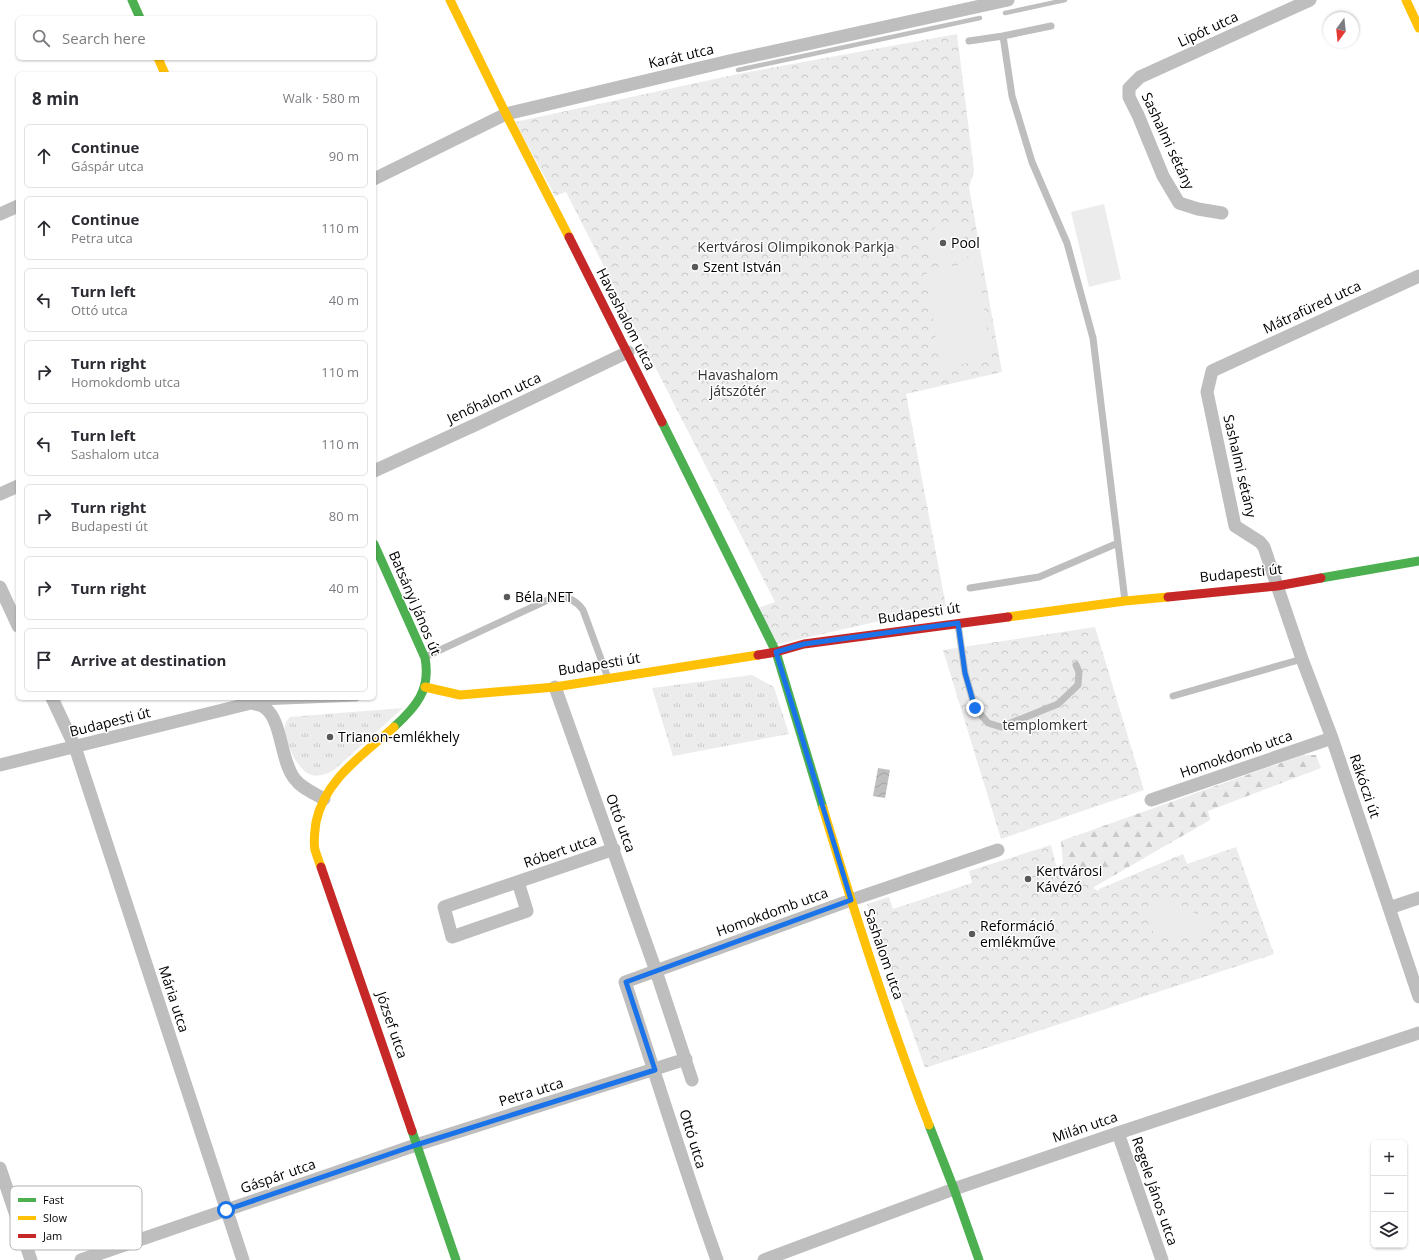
<!DOCTYPE html>
<html lang="en">
<head>
<meta charset="utf-8">
<style>
  :root { --surface:#fff; --page:#f2f2f3; --text:#2b2b33; --muted:#7c7c81; --line:#e1e1e2 }
  body { margin:0; font-family:"Open Sans",sans-serif; background:var(--page); color:var(--text) }
  .controls { position:absolute; right:12px; bottom:12px; display:grid; overflow:hidden; border-radius:6px; box-shadow:0 1px 3px #0004 }
  .controls button { width:36px; height:36px; display:grid; place-items:center; padding:0; border:0; border-bottom:1px solid var(--line); background:var(--surface); color:var(--text); font:20px sans-serif }
  .compass { position:absolute; left:1323px; top:12px; width:36px; height:36px; border-radius:50%; background:var(--surface); box-shadow:0 1px 3px #0004; rotate:195deg }
  .stop { position:absolute; width:12px; height:12px; margin:-9px; border:3px solid #1a73e8; border-radius:50%; background:#fff }
  .stop.end { background:#1a73e8; border-color:#fff; box-shadow:0 1px 4px #0008 }
  .list { margin:0; padding:0; list-style:none }
  h2 { display:flex; justify-content:space-between; align-items:center; height:52px; margin:0; padding:0 16px; font-size:17px }
  h2 small { font-size:13px; font-weight:400; color:var(--muted) }
  .list li { display:grid; grid-template-columns:26px 1fr auto; gap:12px; align-items:center; box-sizing:border-box; height:64px; margin:0 8px 8px; padding:0 8px; border:1px solid var(--line); border-radius:6px }
  .list b { display:block; font-size:15px; white-space:nowrap }
  .list p { margin:0; font-size:13px; white-space:nowrap; color:var(--muted) }
  .list em { font-size:13px; font-style:normal; color:var(--muted) }
  .icon { flex:none; width:22px; height:22px; fill:none; stroke:currentColor; stroke-width:2; stroke-linecap:round; stroke-linejoin:round }
  .map { position:relative; flex:none; width:1419px; height:1260px; overflow:hidden }
  .search { position:absolute; background:var(--surface); box-shadow:0 1px 3px #0004; left:16px; top:16px; width:360px; height:44px; display:flex; align-items:center; gap:10px; box-sizing:border-box; padding:0 14px; border-radius:6px; color:var(--muted); font-size:15px }
  .panel { position:absolute; background:var(--surface); box-shadow:0 1px 3px #0004; left:16px; top:72px; width:360px; height:628px; border-radius:6px }
  .map>svg:first-child { display:block }
</style>
</head>
<body>
<div class="map">
<svg width="1419" height="1260" viewBox="0 0 1419 1260">
  <defs>
    <pattern id="grass-tufts" width="24" height="20" patternUnits="userSpaceOnUse"><rect width="24" height="20" fill="#ececec"/><path d="M3 7l-1-3M5 7V3M7 7l1-3M15 17l-1-3M17 17v-4M19 17l1-3" fill="none" stroke="#c9c9c9"/></pattern>
    <pattern id="forest-firs" width="22" height="20" patternUnits="userSpaceOnUse"><rect width="22" height="20" fill="#ececec"/><path d="M5 1l3.5 6h-7zM16 11l3.5 6h-7z" fill="#c9c9c9"/></pattern>
    <pattern id="park-crowns" width="20" height="18" patternUnits="userSpaceOnUse"><rect width="20" height="18" fill="#ececec"/><path d="M2 6a3 3 0 1 1 6 0M12 15a3 3 0 1 1 6 0" fill="none" stroke="#c9c9c9"/></pattern>
    <pattern id="water-waves" width="16" height="10" patternUnits="userSpaceOnUse"><rect width="16" height="10" fill="#bfbfbf"/><path d="M0 5q4-4 8 0t8 0" fill="none" stroke="#a2a2a2"/></pattern>
  </defs>
  <rect width="100%" height="100%" fill="#fff"/>
  <!-- grass -->
  <path fill="url(#grass-tufts)" d="M752 675 774 687 789 734 673 756 652 688Z
    M403 708 334 770C327 774 317 778 309 774 297 769 282 738 285 725 286 722 288 719 290 717Z"/>
  <!-- forest -->
  <path fill="url(#forest-firs)" d="M1303 755H1316L1321 768 1208 811 1210 820 1094 887 1070 927 1055 870 1063 864 1061 841Z"/>
  <!-- park -->
  <path fill="url(#park-crowns)" d="M957 34 974 171 969 187 1002 372 906 394 946 606 774 645 758 608 775 602 566 192 555 196 515 122 738 74Z
    M1095 627 1144 790 1001 839 943 650Z
    M1051 845 1056 865 1098 891 1099 889 1183 854 1187 864 1236 847 1274 954 925 1068 867 904 889 897 893 909 972 883 969 871Z"/>
  <!-- pitch -->
  <path fill="#ececec" d="M1104 204 1121 279 1089 287 1071 212Z
    M961 224 965 227 966 234 965 237 957 241 956 243 960 244 966 243C987 259 944 264 935 261L933 258 930 232 935 228Z
    M978 263 991 359 940 368 926 269Z
    M1161 901 1169 902 1207 918C1211 924 1211 928 1207 934L1201 935 1160 937C1145 930 1147 908 1161 901Z"/>
  <!-- water -->
  <path fill="url(#water-waves)" d="M878 768 890 770 885 798 873 796Z"/>
  <g fill="none" stroke-linecap="round" stroke-linejoin="round">
    <!-- stream -->
    <path stroke="#bfbfbf" stroke-width="4.5" d="M1005 13 1065 0
      M738 70 980 18"/>
    <!-- lane -->
    <path stroke="#bebebe" stroke-width="7" d="M1003 36 1012 96 1032 162 1067 243 1093 338 1125 601
      M969 41 1003 36 1051 26
      M970 588 1039 577 1118 543
      M958 624 965 673 975 708 988 723 1001 727 1058 704 1078 685 1079 672 1076 665
      M425 657 552 598C565 595 575 599 583 610L608 678
      M1173 696 1302 659
      M260 702 356 698"/>
    <!-- street -->
    <path stroke="#bebebe" stroke-width="13" d="M374 179 506 114 729 61 1008 0
      M1222 213 1198 209 1179 203 1163 176 1138 115 1129 97V88L1140 77 1310 0
      M0 214 18 206
      M1419 276 1212 371 1207 392 1235 526 1260 542 1264 547 1302 659 1332 738 1419 997
      M374 471 477 424 628 352
      M0 494 18 486
      M0 587 18 626
      M555 687 656 971 692 1080
      M52 698 75 747 243 1260
      M0 765 251 703C255 704 262 705 265 708 282 720 280 759 294 778 301 788 314 793 324 799
      M1151 800 1332 738
      M518 882 527 911 452 937 444 907 614 849
      M1389 908 1419 898
      M1118 1133 1162 1260
      M0 1168 31 1260
      M81 1260 416 1145 686 1059
      M717 1260C684 1168 656 1075 625 982L851 900 998 850
      M764 1260 954 1189 1118 1133 1419 1033"/>
    <!-- fast -->
    <path stroke="#4caf50" stroke-width="9" d="M132 0 140 18
      M662 422 776 652 823 808
      M374 544 425 658C431 690 416 707 394 727
      M1321 578 1419 561
      M929 1125 954 1189 979 1260
      M412 1131 456 1260"/>
    <!-- slow -->
    <path stroke="#ffc107" stroke-width="9" d="M450 0 506 114 569 237
      M1406 0 1419 28
      M158 58 165 74
      M1008 617 1125 601 1168 597
      M425 687 460 695 555 687 758 655
      M823 808C855 915 889 1021 929 1125
      M321 867C319 862 317 856 315 850 313 841 315 831 316 822 325 779 363 755 394 727"/>
    <!-- jam -->
    <path stroke="#c62828" stroke-width="9" d="M569 237 662 422
      M1168 597 1277 586 1321 578
      M758 655 776 652 804 644 1008 617
      M321 867 412 1131"/>
  </g>
  <g fill="none" stroke-linecap="round" stroke-linejoin="round">
    <!-- route -->
    <path stroke="#1a73e8" stroke-width="5" d="M226 1210 416 1145 655 1070 626 982 851 900 776 652 804 644 958 623 965 673 975 708"/>
  </g>
  <!-- markers -->
  <g fill="#595959" stroke="#fff" stroke-width="1.5">
    <circle cx="943" cy="243" r="4"/>
    <circle cx="695" cy="267" r="4"/>
    <circle cx="507" cy="597" r="4"/>
    <circle cx="330" cy="737" r="4"/>
    <circle cx="1028" cy="879" r="4"/>
    <circle cx="972" cy="934" r="4"/>
  </g>
  <g text-anchor="middle" stroke-width="3" stroke-linejoin="round" paint-order="stroke">
    <!-- street labels -->
    <g font-size="14" fill="#000" stroke="#fff">
      <text transform="translate(1208 29) rotate(-25)" y="5">Lipót utca</text>
      <text transform="translate(681 56) rotate(-13)" y="5">Karát utca</text>
      <text transform="translate(1168 141) rotate(65)" y="5">Sashalmi sétány</text>
      <text transform="translate(1312 307) rotate(-25)" y="5">Mátrafüred utca</text>
      <text transform="translate(626 319) rotate(63)" y="5">Havashalom utca</text>
      <text transform="translate(494 398) rotate(-25)" y="5">Jenőhalom utca</text>
      <text transform="translate(1240 466) rotate(77)" y="5">Sashalmi sétány</text>
      <text transform="translate(1241 573) rotate(-6)" y="5">Budapesti út</text>
      <text transform="translate(415 603) rotate(67)" y="5">Batsányi János út</text>
      <text transform="translate(919 613) rotate(-8)" y="5">Budapesti út</text>
      <text transform="translate(599 664) rotate(-9)" y="5">Budapesti út</text>
      <text transform="translate(110 722) rotate(-14)" y="5">Budapesti út</text>
      <text transform="translate(1236 754) rotate(-19)" y="5">Homokdomb utca</text>
      <text transform="translate(1365 786) rotate(71)" y="5">Rákóczi út</text>
      <text transform="translate(621 823) rotate(70)" y="5">Ottó utca</text>
      <text transform="translate(560 851) rotate(-19)" y="5">Róbert utca</text>
      <text transform="translate(772 912) rotate(-20)" y="5">Homokdomb utca</text>
      <text transform="translate(884 954) rotate(71)" y="5">Sashalom utca</text>
      <text transform="translate(174 999) rotate(72)" y="5">Mária utca</text>
      <text transform="translate(392 1025) rotate(71)" y="5">József utca</text>
      <text transform="translate(531 1092) rotate(-17)" y="5">Petra utca</text>
      <text transform="translate(1085 1127) rotate(-19)" y="5">Milán utca</text>
      <text transform="translate(693 1139) rotate(73)" y="5">Ottó utca</text>
      <text transform="translate(278 1176) rotate(-19)" y="5">Gáspár utca</text>
      <text transform="translate(1155 1191) rotate(71)" y="5">Regele János utca</text>
    </g>
    <!-- poi labels -->
    <g font-size="14" fill="#000" stroke="#fff" text-anchor="start">
      <text x="951" y="248">Pool</text>
      <text x="703" y="272">Szent István</text>
      <text x="515" y="602">Béla NET</text>
      <text x="338" y="742">Trianon-emlékhely</text>
      <text x="1036" y="876">Kertvárosi<tspan x="1036" dy="16">Kávézó</tspan></text>
      <text x="980" y="931">Reformáció<tspan x="980" dy="16">emlékműve</tspan></text>
    </g>
    <!-- park labels -->
    <g font-size="14" fill="#333" stroke="#fff">
      <text x="796" y="252">Kertvárosi Olimpikonok Parkja</text>
      <text x="738" y="380">Havashalom<tspan x="738" dy="16">játszótér</tspan></text>
      <text x="1045" y="730">templomkert</text>
    </g>
  </g>
  <!-- legend -->
  <rect x="10" y="1186" width="132" height="64" rx="6" fill="#fff" stroke="#b2b2b2" stroke-width="1"/>
  <rect x="18" y="1198" width="18" height="4" fill="#4caf50"/>
  <rect x="18" y="1216" width="18" height="4" fill="#ffc107"/>
  <rect x="18" y="1234" width="18" height="4" fill="#c62828"/>
  <g font-size="11" fill="#000">
    <text x="43" y="1204">Fast</text>
    <text x="43" y="1222">Slow</text>
    <text x="43" y="1240">Jam</text>
  </g>
</svg>
<div class="controls">
<button>+</button>
<button>−</button>
<button><svg class="icon" aria-label="layers" viewBox="0 0 24 24"><path d="M12 4l9 5-9 5-9-5zM3 14l9 5 9-5"/></svg></button>
</div>
<svg class="compass" viewBox="-18 -18 36 36"><path d="M0-13l5 13h-10z" fill="#e53935"/><path d="M0 13l5-13h-10z" fill="#7c7c81"/></svg>
<div class="stop" style="left:226px;top:1210px"></div>
<div class="stop end" style="left:975px;top:708px"></div>
<div class="search"><svg class="icon" aria-label="search" viewBox="0 0 24 24"><circle cx="10" cy="10" r="6"/><path d="M15 15l6 6"/></svg>Search here</div>
<section class="panel">
<h2>8 min<small>Walk · 580 m</small></h2>
<ul class="list">
<li><svg class="icon" aria-label="ahead" viewBox="0 0 24 24"><path d="M12 20V5M6 11l6-6 6 6"/></svg><div><b>Continue</b><p>Gáspár utca</p></div><em>90 m</em></li>
<li><svg class="icon" aria-label="ahead" viewBox="0 0 24 24"><path d="M12 20V5M6 11l6-6 6 6"/></svg><div><b>Continue</b><p>Petra utca</p></div><em>110 m</em></li>
<li><svg class="icon" aria-label="left" viewBox="0 0 24 24"><path d="M17 20v-9H6M10 6l-5 5 5 5"/></svg><div><b>Turn left</b><p>Ottó utca</p></div><em>40 m</em></li>
<li><svg class="icon" aria-label="right" viewBox="0 0 24 24"><path d="M7 20v-9h11M14 6l5 5-5 5"/></svg><div><b>Turn right</b><p>Homokdomb utca</p></div><em>110 m</em></li>
<li><svg class="icon" aria-label="left" viewBox="0 0 24 24"><path d="M17 20v-9H6M10 6l-5 5 5 5"/></svg><div><b>Turn left</b><p>Sashalom utca</p></div><em>110 m</em></li>
<li><svg class="icon" aria-label="right" viewBox="0 0 24 24"><path d="M7 20v-9h11M14 6l5 5-5 5"/></svg><div><b>Turn right</b><p>Budapesti út</p></div><em>80 m</em></li>
<li><svg class="icon" aria-label="right" viewBox="0 0 24 24"><path d="M7 20v-9h11M14 6l5 5-5 5"/></svg><div><b>Turn right</b></div><em>40 m</em></li>
<li><svg class="icon" aria-label="arrive" viewBox="0 0 24 24"><path d="M6 21V4h12l-3 4 3 4H6"/></svg><div><b>Arrive at destination</b></div></li>
</ul>
</section>
</div>
</body>
</html>
